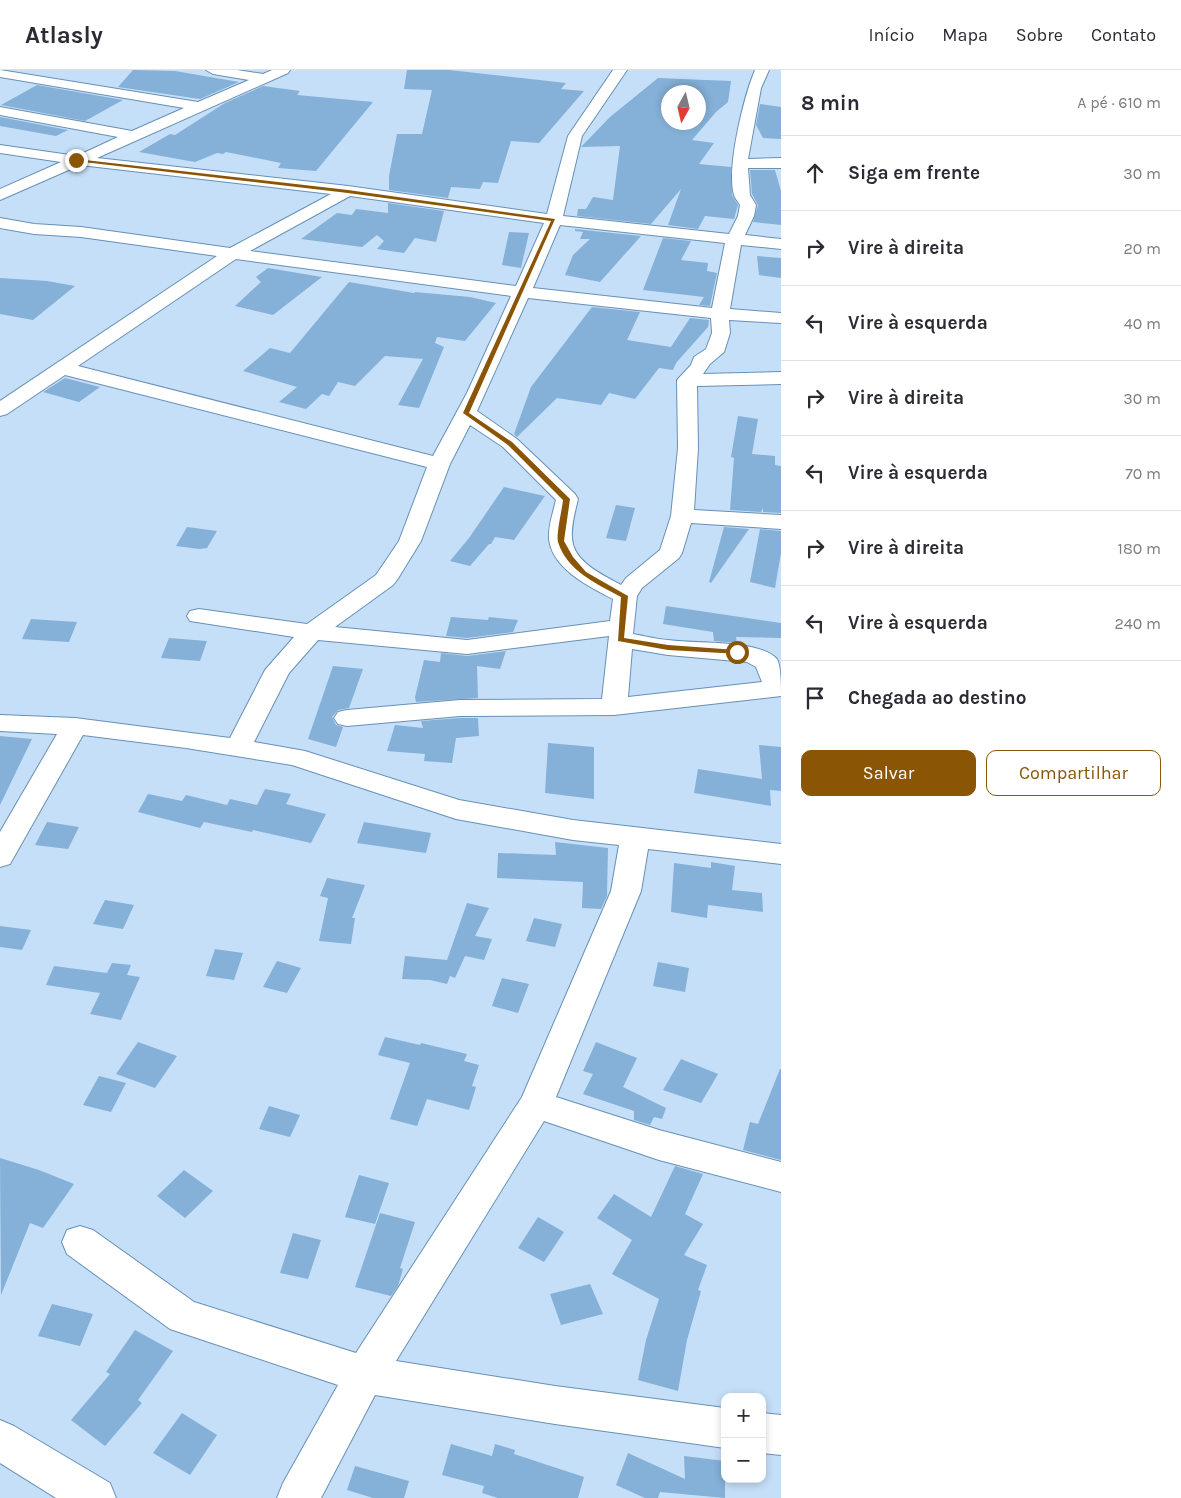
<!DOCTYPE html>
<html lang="pt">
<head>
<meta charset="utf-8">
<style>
  :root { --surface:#fff; --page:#f7f7f7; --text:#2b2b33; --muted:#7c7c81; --line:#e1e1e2; --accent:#8b5506 }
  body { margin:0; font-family:Karla,sans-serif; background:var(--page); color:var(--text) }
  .controls { position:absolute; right:15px; bottom:15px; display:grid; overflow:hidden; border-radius:10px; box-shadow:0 2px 8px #0003 }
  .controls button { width:45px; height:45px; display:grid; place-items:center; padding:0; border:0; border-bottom:1px solid var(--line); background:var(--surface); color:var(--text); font:25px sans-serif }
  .compass { position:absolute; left:661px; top:15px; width:45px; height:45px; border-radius:50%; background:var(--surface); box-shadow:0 2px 8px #0003; rotate:188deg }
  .stop { position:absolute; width:15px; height:15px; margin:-11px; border:4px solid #8b5506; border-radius:50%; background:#fff }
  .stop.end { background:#8b5506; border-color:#fff; box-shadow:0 1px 5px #0008 }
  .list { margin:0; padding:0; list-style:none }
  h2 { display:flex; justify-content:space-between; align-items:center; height:65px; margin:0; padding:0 20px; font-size:21px }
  h2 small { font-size:16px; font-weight:400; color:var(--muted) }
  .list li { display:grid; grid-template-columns:32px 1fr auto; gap:15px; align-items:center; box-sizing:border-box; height:75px; padding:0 20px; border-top:1px solid var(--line) }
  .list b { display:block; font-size:19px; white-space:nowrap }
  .list em { font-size:16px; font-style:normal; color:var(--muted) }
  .actions { display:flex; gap:10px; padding:15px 20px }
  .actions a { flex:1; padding:11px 0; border:1px solid var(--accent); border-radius:10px; text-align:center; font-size:18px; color:var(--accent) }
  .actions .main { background:var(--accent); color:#fff }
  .icon { flex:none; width:28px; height:28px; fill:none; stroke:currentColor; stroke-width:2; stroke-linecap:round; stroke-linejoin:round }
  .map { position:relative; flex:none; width:781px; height:1428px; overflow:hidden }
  header { display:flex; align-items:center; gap:30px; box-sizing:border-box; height:70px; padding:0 25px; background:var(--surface); border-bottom:1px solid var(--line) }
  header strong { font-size:24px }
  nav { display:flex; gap:28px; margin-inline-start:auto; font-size:18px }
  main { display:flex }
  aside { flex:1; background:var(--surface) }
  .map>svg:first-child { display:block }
</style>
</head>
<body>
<header>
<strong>Atlasly</strong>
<nav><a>Início</a><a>Mapa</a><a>Sobre</a><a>Contato</a></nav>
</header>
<main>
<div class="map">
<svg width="781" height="1428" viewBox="0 0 781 1428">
  <rect width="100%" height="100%" fill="#c5dff8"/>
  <!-- building -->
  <path fill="#85b0d7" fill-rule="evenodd" d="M133 0 175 1 239 12 200 29 118 17Z
    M407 0H449L566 13 561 19 584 21 539 73 511 71 498 113 483 112 480 119 451 117 448 128 389 120V106L397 64H422L432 20 404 19Z
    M658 8 731 11 728 32 716 42 692 70 714 73 699 94 731 97 732 125 738 135 734 149 705 146 698 159 668 155 681 119 651 154 577 146 578 139H586L593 127 613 130 620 76 581 77 610 47ZM668 22H698V52H668Z
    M37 15 123 30 85 51 1 35Z
    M263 16 300 21 297 25 373 32 316 101 278 98 281 93 226 82 223 84 217 83 195 92 139 82 170 64 175 65 225 33Z
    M760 34 781 37V69L763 68 756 55Z
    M0 47 68 60 56 66 0 56Z
    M750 100H775L781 121V155L753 152 758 135 752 124Z
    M388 133 444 141 436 172 415 168 404 183 377 179 384 171 377 165 362 177 301 169 337 143 352 145 356 139 388 143Z
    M575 159 641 166 600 212 565 205 573 185 590 169H580L583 162 575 161Z
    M509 162 529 163 521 198 502 195Z
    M663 168 691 171 681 190 708 193 707 201 717 203 710 236 699 235 704 227 643 220Z
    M757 186 781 188V208L759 205Z
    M268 198 322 207 273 245 235 236 261 212 256 207Z
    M0 208 47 211 75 216 33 250 0 244Z
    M349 212 414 223 415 222 470 227 496 233 465 271 437 267 435 273 444 277 419 338 398 335 423 289 385 286 355 316 338 312 329 326 322 324 306 339 279 332 297 317 243 301 270 278 290 283Z
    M592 237 640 242 627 270 671 277 690 248 709 250 708 257 676 293 673 300 659 298 635 329 609 323 601 335 557 328 517 367 514 364 531 317Z
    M65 308 100 317 79 332 43 322Z
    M738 346 758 349 752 384 775 386V395L781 396V443L763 442V438L761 442 730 440 734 388 731 387Z
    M504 417 545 426 514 470 495 467 491 474H489L470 496 450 491 469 468Z
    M616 435 635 438 626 471 606 468Z
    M187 457 217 461 207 478 199 479 176 476Z
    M724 457 749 459 711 513 709 512Z
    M760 459 781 461V483L775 518 750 512Z
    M666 536 781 553V568L736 567 737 573 714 571 713 562 663 554Z
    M451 547 488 550 489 547 518 550 513 562 467 568 446 566Z
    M31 549 77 552 69 572 22 569Z
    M169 568 207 571 200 591 161 588Z
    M506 581 500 599 477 596 478 628 416 632 415 627 424 590 440 592 441 583 467 586Z
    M333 596 363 599 349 638 338 640 332 647 336 655 343 657 336 677 308 669Z
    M460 648H478L479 666 456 668 452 693 424 691 425 684 387 681 395 655 423 658 421 651Z
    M0 666 32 669 0 735Z
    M548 673 594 677V729L545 723Z
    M759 675 781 677V721L770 720 771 736 694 723 698 699 762 709Z
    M265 719 291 724 286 734 326 744 311 773 253 760 252 762 204 752 200 758 138 742 148 724 182 731 186 725 227 735 230 729 257 735Z
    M47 752 79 757 68 779 35 775Z
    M364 752 431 763 426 783 357 773Z
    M555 772 608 778 607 826 601 839 582 838 583 812 497 808 498 783 556 785Z
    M711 792 735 796 732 820 762 823 763 842 708 835 707 848 671 842 674 793 711 798Z
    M327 808 365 815 352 848H355L351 874 319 871 328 828 320 826Z
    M105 830 134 835 123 859 93 854Z
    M467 833 489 838 475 866 492 869 484 890 465 886 455 908 450 906 447 914 430 910 402 909 405 886 447 890Z
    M534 848 562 854 555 877 526 871Z
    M0 856 31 860 22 880 0 877Z
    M215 879 243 883 234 910 206 906Z
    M277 891 301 898 287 923 263 917Z
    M658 892 689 898 685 922 653 916Z
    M112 893 131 895 127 905 140 907 121 950 90 944 100 923 46 915 54 896 107 903Z
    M502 908 529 914 518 943 492 936Z
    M385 967 420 975 421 973 467 984 464 991 479 995 472 1016 476 1017 469 1040 427 1029 417 1056 390 1049 410 993 378 985Z
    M138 972 177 986 155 1018 116 1004Z
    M596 972 637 988 623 1017 666 1038 662 1049 654 1047 650 1055 634 1050V1041L583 1024 593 1004 583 1001Z
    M681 989 718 1004 701 1033 663 1020Z
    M780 999H781V1090L743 1080 750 1052 758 1054Z
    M99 1006 126 1013 111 1042 83 1035Z
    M269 1036 300 1045 290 1067 259 1059Z
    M0 1088 39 1100 74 1114 43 1158 30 1153 1 1225Z
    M675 1096 703 1104 685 1144 703 1154 684 1185 707 1195 698 1220 701 1221 687 1270 678 1321 638 1310 646 1270 659 1229 612 1204 632 1170 597 1148 614 1124 651 1147Z
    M184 1100 213 1121 185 1148 157 1126Z
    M359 1105 389 1113 375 1154 345 1147Z
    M380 1143 415 1152 400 1198 403 1199 398 1216 391 1226 355 1217Z
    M538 1147 564 1162 544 1192 518 1178Z
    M293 1163 321 1170 308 1209 280 1203Z
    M590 1214 603 1244 561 1255 550 1224Z
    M52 1234 93 1244 80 1276 38 1266Z
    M135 1260 173 1281 138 1330 142 1333 105 1376 71 1350 110 1304 106 1302Z
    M182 1343 217 1365 190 1405 153 1383Z
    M451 1374 492 1386 495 1374 515 1380 514 1384 584 1407 578 1428H498L482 1423 484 1416 442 1405Z
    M628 1383 685 1409 684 1386 725 1391V1428L660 1422 658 1428H645L616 1415Z
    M355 1396 409 1411 404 1428H373L347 1420Z"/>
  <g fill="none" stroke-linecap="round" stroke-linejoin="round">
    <defs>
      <path id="minor" d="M0 0 198 32 249 10 213 4 206 0H237L263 4 272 0H290L288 3 97 88 348 116 547 144 568 66 613 0H627L582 66 563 146 729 164 738 146 740 135C738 132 735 128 734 125 726 98 744 26 755 0H769L761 18 748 89 781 88V98H748L750 125 756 135 754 146 745 165 781 169V179L741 175 730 239 781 243V253L729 250 730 263 724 282 710 294 703 304 781 302V314L697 316 698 378 694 440 781 445V459L691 453 682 483 679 488 642 518 637 526 633 564C645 566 656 569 668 570 694 574 758 569 777 589 781 597 781 615 781 626L614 645 460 646 347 656 338 654 334 648 338 642 347 640 460 630 602 629 609 566 467 584 318 570 289 603 254 672 305 681 459 730 573 750 781 774V794L648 779 641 821 556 1027 659 1060 781 1092V1122L659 1090 544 1051 396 1291 555 1316 725 1338V1378L555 1354 375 1325 321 1428H277L283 1413 338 1315 170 1259 67 1184 62 1172 67 1160 80 1156 93 1160 194 1232 356 1283 522 1027 611 821 619 775 573 770 456 749 292 695 186 678 83 665 10 794 0 797V762L57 664 0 661V645L75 648 230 668 265 600 294 567 190 551 187 546 190 541 199 539 307 554 376 505 399 471 427 397 65 305 7 344 0 346V331L217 186 81 167 34 164 0 158V148L34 154 81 157 230 178 331 124 80 95 0 130V119L61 92 0 83V75L77 86 118 67 0 45V37L132 61 184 38 0 7ZM350 126 544 153 516 216 250 181ZM560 155 725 173 712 238 533 218ZM236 189 511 226 467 323 433 386 78 296ZM528 228 711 248 712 263 706 279 694 287 691 295 677 310 678 378 671 446 660 480 626 508 621 515C603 505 573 492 572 468 571 455 575 442 578 429L575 424 517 369 477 341ZM470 355 503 377 556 430C553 443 548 456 549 469 552 499 590 517 613 529L610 551 467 570 335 557 393 515 397 510 421 471 450 394ZM632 579 668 585 747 592 756 597 762 612 628 627Z
        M762 1343 781 1345V1385L762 1383Z
        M0 1350 14 1356 110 1413 116 1428H56L0 1393Z"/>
    </defs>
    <!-- minor casing -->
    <use href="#minor" stroke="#6790b7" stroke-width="2"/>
    <!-- minor -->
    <use href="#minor" fill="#fff" fill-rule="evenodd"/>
  </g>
  <!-- route -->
  <path fill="#8b5506" d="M76 89 348 120 555 149 469 343 512 372 570 429 564 471 573 487 586 502 628 526 624 568 668 575 737 580 740 581V584L668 580 618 571 621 527C597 514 567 501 558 472 556 464 562 440 563 430L508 375 463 343 551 151 348 123 75 91Z"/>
</svg>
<div class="controls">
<button>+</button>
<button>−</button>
</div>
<svg class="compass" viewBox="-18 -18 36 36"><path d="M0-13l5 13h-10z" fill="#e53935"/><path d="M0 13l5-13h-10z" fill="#7c7c81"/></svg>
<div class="stop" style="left:737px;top:582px"></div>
<div class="stop end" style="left:76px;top:90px"></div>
</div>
<aside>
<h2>8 min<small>A pé · 610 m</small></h2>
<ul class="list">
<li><svg class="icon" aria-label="ahead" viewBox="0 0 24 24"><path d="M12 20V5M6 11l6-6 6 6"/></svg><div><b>Siga em frente</b></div><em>30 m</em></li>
<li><svg class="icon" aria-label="right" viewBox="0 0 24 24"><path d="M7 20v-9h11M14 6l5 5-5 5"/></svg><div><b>Vire à direita</b></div><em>20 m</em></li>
<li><svg class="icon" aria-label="left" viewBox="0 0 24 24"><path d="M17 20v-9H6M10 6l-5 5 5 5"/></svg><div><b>Vire à esquerda</b></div><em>40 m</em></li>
<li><svg class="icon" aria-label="right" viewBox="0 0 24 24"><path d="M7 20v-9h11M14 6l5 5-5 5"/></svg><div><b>Vire à direita</b></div><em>30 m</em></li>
<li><svg class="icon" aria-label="left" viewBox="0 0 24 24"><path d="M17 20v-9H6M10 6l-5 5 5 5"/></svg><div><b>Vire à esquerda</b></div><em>70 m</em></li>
<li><svg class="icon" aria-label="right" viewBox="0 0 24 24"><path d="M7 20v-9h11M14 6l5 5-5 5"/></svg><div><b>Vire à direita</b></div><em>180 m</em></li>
<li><svg class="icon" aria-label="left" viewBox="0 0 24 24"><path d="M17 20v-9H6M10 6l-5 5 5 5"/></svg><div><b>Vire à esquerda</b></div><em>240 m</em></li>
<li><svg class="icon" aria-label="arrive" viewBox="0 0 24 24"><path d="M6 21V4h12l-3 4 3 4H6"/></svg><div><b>Chegada ao destino</b></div></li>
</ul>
<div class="actions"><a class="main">Salvar</a><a>Compartilhar</a></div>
</aside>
</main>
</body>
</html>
